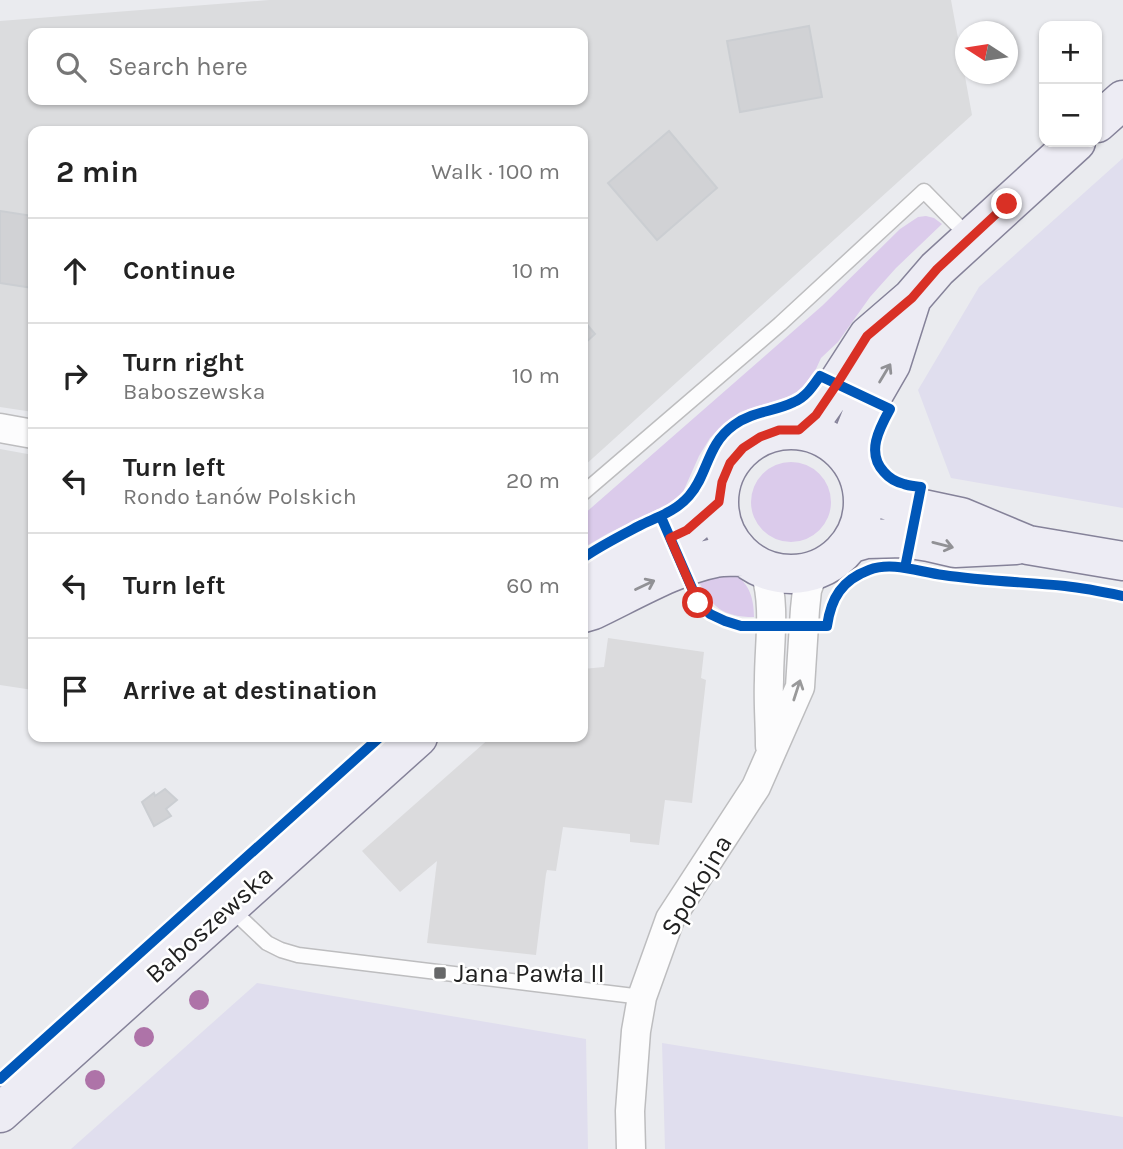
<!DOCTYPE html>
<html lang="en">
<head>
<meta charset="utf-8">
<style>
  :root { --surface:#fff; --page:#f2f2f2; --text:#222; --muted:#767676; --line:#e0e0e0 }
  body { margin:0; font-family:Karla,sans-serif; background:var(--page); color:var(--text) }
  .controls { position:absolute; right:21px; top:21px; display:grid; overflow:hidden; border-radius:14px; box-shadow:0 2px 5px #0004 }
  .controls button { width:63px; height:63px; display:grid; place-items:center; padding:0; border:0; border-bottom:2px solid var(--line); background:var(--surface); color:var(--text); font:35px sans-serif }
  .compass { position:absolute; left:955px; top:21px; width:63px; height:63px; border-radius:50%; background:var(--surface); box-shadow:0 2px 5px #0004; rotate:282deg }
  .stop { position:absolute; width:21px; height:21px; margin:-16px; border:5px solid #d93025; border-radius:50%; background:#fff }
  .stop.end { background:#d93025; border-color:#fff; box-shadow:0 2px 7px #0008 }
  .list { margin:0; padding:0; list-style:none }
  h2 { display:flex; justify-content:space-between; align-items:center; height:91px; margin:0; padding:0 28px; font-size:30px }
  h2 small { font-size:23px; font-weight:400; color:var(--muted) }
  .list li { display:grid; grid-template-columns:46px 1fr auto; gap:21px; align-items:center; box-sizing:border-box; height:105px; padding:0 28px; border-top:2px solid var(--line) }
  .list b { display:block; font-size:26px; white-space:nowrap }
  .list p { margin:0; font-size:23px; white-space:nowrap; color:var(--muted) }
  .list em { font-size:23px; font-style:normal; color:var(--muted) }
  .icon { flex:none; width:38px; height:38px; fill:none; stroke:currentColor; stroke-width:2; stroke-linecap:round; stroke-linejoin:round }
  .map { position:relative; flex:none; width:1123px; height:1149px; overflow:hidden }
  .search { position:absolute; background:var(--surface); box-shadow:0 2px 5px #0004; left:28px; top:28px; width:560px; height:77px; display:flex; align-items:center; gap:18px; box-sizing:border-box; padding:0 24px; border-radius:14px; color:var(--muted); font-size:26px }
  .panel { position:absolute; background:var(--surface); box-shadow:0 2px 5px #0004; left:28px; top:126px; width:560px; height:616px; border-radius:14px }
  .map>svg:first-child { display:block }
</style>
</head>
<body>
<div class="map">
<svg width="1123" height="1149" viewBox="0 0 1123 1149">
  <rect width="100%" height="100%" fill="#eaebef"/>
  <!-- residential -->
  <path fill="#dbdcde" fill-rule="evenodd" d="M269 0H951L972 115 583 467V131H33V412L0 407V21ZM33 33H583V100H33Z
    M0 449 33 455V690L0 685Z"/>
  <!-- farmland -->
  <path fill="#e0deee" d="M1123 158V508L951 478 918 390 979 287Z
    M257 983 586 1039 588 1149H71Z
    M662 1043 1123 1117V1149H665Z"/>
  <!-- grass -->
  <path fill="#dbcbeb" d="M926 216 934 218 942 224 896 268 870 297 838 342 821 358 816 369 803 387 793 395 740 412 724 424 710 438 699 456 683 492 670 503 607 534 583 548V515L823 305 900 229 918 217Z
    M751 502a40 40 0 1 1 80 0a40 40 0 1 1-80 0Z
    M735 575C750 584 754 600 754 617 723 617 711 607 698 580L707 576Z"/>
  <!-- parking -->
  <path fill="#dbdbdd" d="M608 638 704 652 701 678 706 680 692 803 665 800 659 845 630 842V834L563 827 556 871 547 870 546 874 536 955 427 943 437 861 400 892 362 851 491 737H583V669L604 667Z"/>
  <!-- building -->
  <path fill="#d1d2d5" stroke="#cbced2" stroke-width="2" d="M809 26 822 97 740 112 727 41Z
    M669 131 717 188 657 240 608 183Z
    M0 211 33 216V288L0 283Z
    M583 320 595 334 583 345Z
    M165 789 177 800 166 809 171 816 154 826 142 802 154 793 155 796Z"/>
  <g fill="none" stroke-linecap="round" stroke-linejoin="round">
    <defs>
      <path id="lane" d="M583 493 780 324 924 191 969 237
        M229 907 267 943 281 950 298 955 642 997"/>
      <path id="street" d="M0 428 33 434
        M765 571C776 606 769 644 769 680 768 702 770 724 770 746
        M631 1149 630 1111 636 1031 642 997 670 919 756 787 800 687 805 609 807 590 814 571"/>
      <path id="secondary" d="M1097 123 1123 100
        M719 502a72 72 0 1 1 144 0a72 72 0 1 1-144 0Z
        M799 430 816 415 828 398 868 336 912 298 937 269 1076 142
        M848 457 853 436 861 416 891 364 912 298
        M863 488 882 499 900 504 961 517 1028 545 1123 561
        M852 543 866 539 904 538 929 542 955 548 1016 545
        M583 582 612 564 686 530 719 502
        M583 613 593 610C629 593 677 565 715 558 724 556 734 557 743 557
        M0 1113 418 737"/>
    </defs>
    <!-- lane casing -->
    <use href="#lane" stroke="#bdbdbf" stroke-width="17"/>
    <!-- street casing -->
    <use href="#street" stroke="#bdbdbf" stroke-width="31"/>
    <!-- secondary casing -->
    <use href="#secondary" stroke="#858299" stroke-width="41"/>
    <!-- lane -->
    <use href="#lane" stroke="#fcfcfd" stroke-width="14"/>
    <!-- street -->
    <use href="#street" stroke="#fcfcfd" stroke-width="28"/>
    <!-- secondary -->
    <use href="#secondary" stroke="#edecf4" stroke-width="38"/>
    <defs>
      <path id="cycleway" d="M661 517 698 602 710 614 725 621 741 626H827C831 598 842 580 869 570 892 561 919 572 943 575 983 581 1024 582 1065 586 1084 588 1104 592 1123 596
        M583 558C600 546 620 536 639 526 657 517 675 512 689 496 709 473 706 445 734 425 753 411 774 412 794 402 806 397 813 386 820 376L890 409C879 429 866 453 884 472 889 478 896 482 904 484 909 486 915 486 921 487L905 568
        M0 1079 380 737"/>
    </defs>
    <!-- cycleway casing -->
    <use href="#cycleway" stroke="#fff" stroke-width="15"/>
    <!-- cycleway -->
    <use href="#cycleway" stroke="#0057b8" stroke-width="10"/>
  </g>
  <!-- trees -->
  <g fill="#ae73a8">
    <circle cx="199" cy="1000" r="10"/>
    <circle cx="144" cy="1037" r="10"/>
    <circle cx="95" cy="1080" r="10"/>
  </g>
  <!-- one-way arrows -->
  <defs><path id="oneway-shaft" d="M-6 0H5M1.5-3L5.5 0L1.5 3" fill="none" stroke-width="1.6" stroke-linecap="round" stroke-linejoin="round" transform="scale(1.75)"/></defs>
  <g stroke="#919195">
    <use href="#oneway-shaft" transform="translate(885 373) rotate(-59)"/>
    <use href="#oneway-shaft" transform="translate(943 545) rotate(14)"/>
    <use href="#oneway-shaft" transform="translate(645 585) rotate(-25)"/>
  </g>
  <use stroke="#99999a" href="#oneway-shaft" transform="translate(797 690) rotate(-72)"/>
  <g fill="none" stroke-linecap="round" stroke-linejoin="round">
    <!-- route -->
    <path stroke="#d93025" stroke-width="9" d="M698 603 670 538 687 530 719 502 722 482 730 463 743 448 760 437 779 430H799L816 415 837 384 867 336 912 298 937 269 1007 204"/>
  </g>
  <!-- markers -->
  <rect fill="#676869" stroke="#fff" stroke-width="2.5" x="433" y="966" width="14" height="14" rx="3.5"/>
  <g text-anchor="middle" stroke-width="5" stroke-linejoin="round" paint-order="stroke">
    <!-- street labels -->
    <g font-size="26" fill="#212121" stroke="#fff">
      <text transform="translate(696 885) rotate(-59)" y="9">Spokojna</text>
      <text transform="translate(209 924) rotate(-42)" y="9">Baboszewska</text>
    </g>
    <!-- poi labels -->
    <g font-size="26" fill="#212121" stroke="#fff" text-anchor="start">
      <text x="454" y="982">Jana Pawła II</text>
    </g>
  </g>
</svg>
<div class="controls">
<button>+</button>
<button>−</button>
</div>
<svg class="compass" viewBox="-18 -18 36 36"><path d="M0-13l5 13h-10z" fill="#e53935"/><path d="M0 13l5-13h-10z" fill="#767676"/></svg>
<div class="stop" style="left:698px;top:603px"></div>
<div class="stop end" style="left:1007px;top:204px"></div>
<div class="search"><svg class="icon" aria-label="search" viewBox="0 0 24 24"><circle cx="10" cy="10" r="6"/><path d="M15 15l6 6"/></svg>Search here</div>
<section class="panel">
<h2>2 min<small>Walk · 100 m</small></h2>
<ul class="list">
<li><svg class="icon" aria-label="ahead" viewBox="0 0 24 24"><path d="M12 20V5M6 11l6-6 6 6"/></svg><div><b>Continue</b></div><em>10 m</em></li>
<li><svg class="icon" aria-label="right" viewBox="0 0 24 24"><path d="M7 20v-9h11M14 6l5 5-5 5"/></svg><div><b>Turn right</b><p>Baboszewska</p></div><em>10 m</em></li>
<li><svg class="icon" aria-label="left" viewBox="0 0 24 24"><path d="M17 20v-9H6M10 6l-5 5 5 5"/></svg><div><b>Turn left</b><p>Rondo Łanów Polskich</p></div><em>20 m</em></li>
<li><svg class="icon" aria-label="left" viewBox="0 0 24 24"><path d="M17 20v-9H6M10 6l-5 5 5 5"/></svg><div><b>Turn left</b></div><em>60 m</em></li>
<li><svg class="icon" aria-label="arrive" viewBox="0 0 24 24"><path d="M6 21V4h12l-3 4 3 4H6"/></svg><div><b>Arrive at destination</b></div></li>
</ul>
</section>
</div>
</body>
</html>
